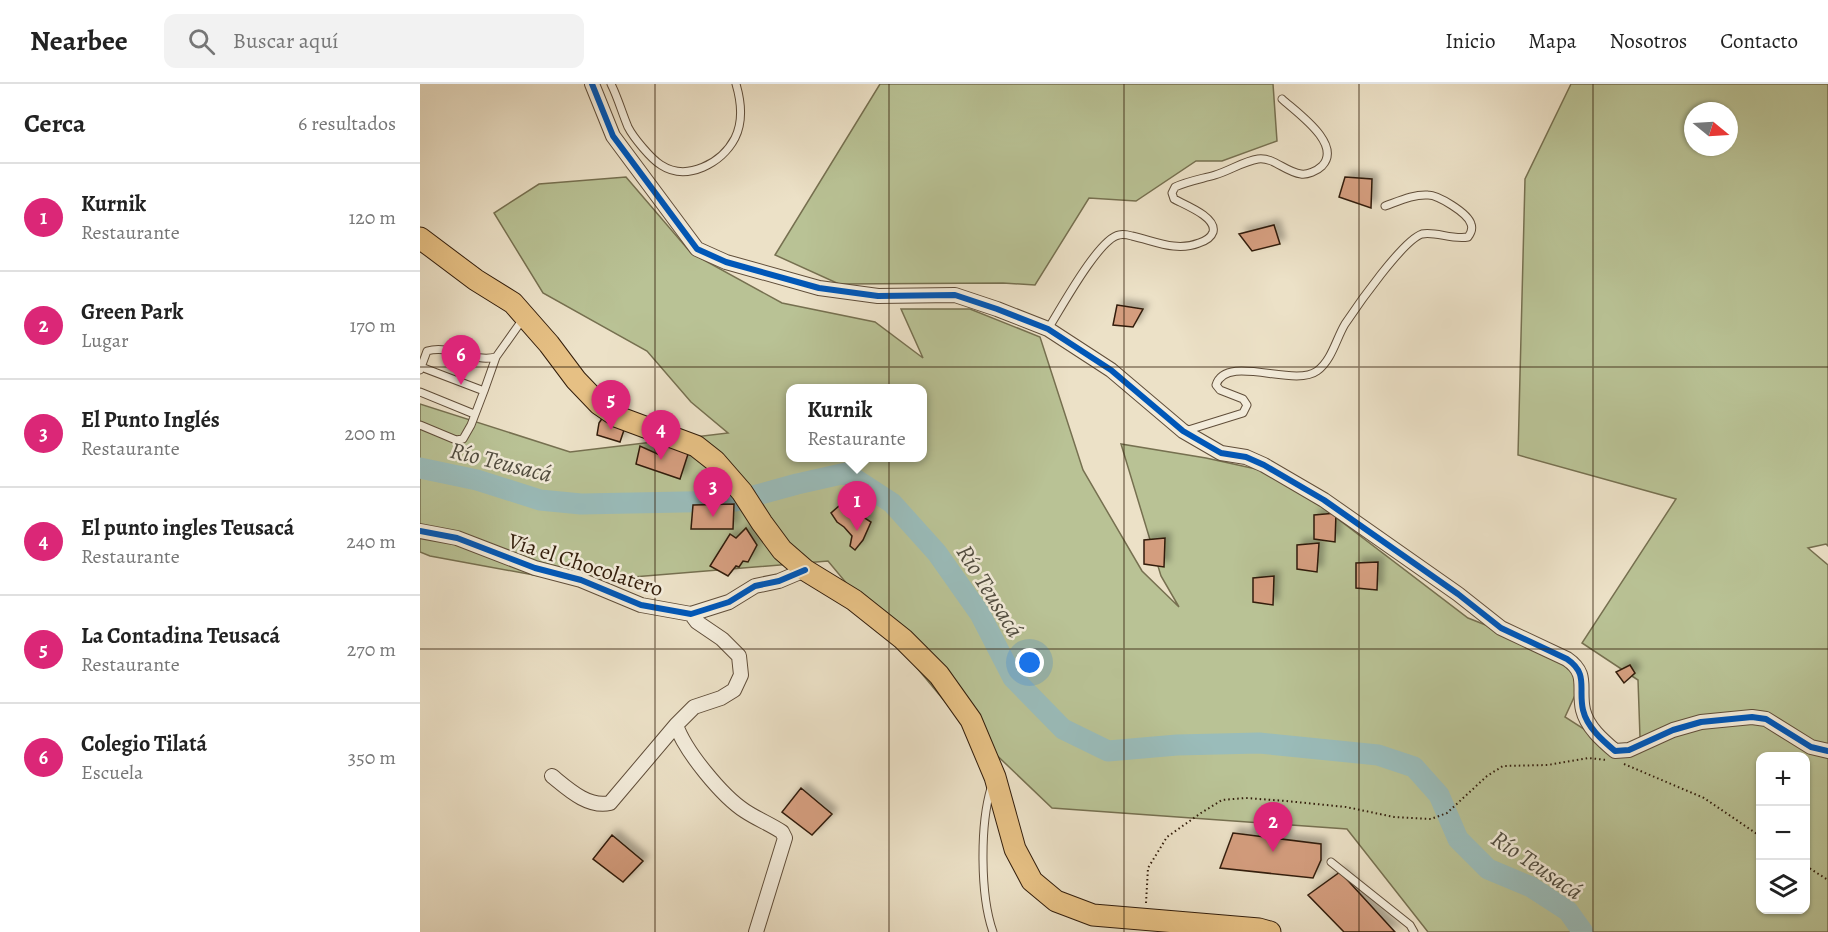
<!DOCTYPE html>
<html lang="es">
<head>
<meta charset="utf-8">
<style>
  :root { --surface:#fff; --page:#f2f2f2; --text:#222; --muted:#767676; --line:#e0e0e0; --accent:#db2777 }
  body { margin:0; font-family:Alegreya,serif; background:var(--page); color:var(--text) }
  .controls { position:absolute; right:18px; bottom:18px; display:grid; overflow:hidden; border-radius:12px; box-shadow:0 2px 4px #0004 }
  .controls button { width:54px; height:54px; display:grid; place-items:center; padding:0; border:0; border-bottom:2px solid var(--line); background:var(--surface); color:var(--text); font:30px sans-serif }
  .compass { position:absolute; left:1264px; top:18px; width:54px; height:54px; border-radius:50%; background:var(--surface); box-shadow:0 2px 4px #0004; rotate:108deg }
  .you { position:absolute; left:610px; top:579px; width:21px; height:21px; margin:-15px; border:4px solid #fff; border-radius:50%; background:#1a73e8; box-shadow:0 0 0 9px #1a73e833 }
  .badge { display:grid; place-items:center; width:39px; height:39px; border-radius:50%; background:var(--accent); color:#fff; font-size:20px; font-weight:700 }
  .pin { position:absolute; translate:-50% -50px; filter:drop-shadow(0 2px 3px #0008) }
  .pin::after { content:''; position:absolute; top:32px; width:21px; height:18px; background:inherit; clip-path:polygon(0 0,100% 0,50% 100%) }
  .popup { position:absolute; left:366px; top:300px; width:141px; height:78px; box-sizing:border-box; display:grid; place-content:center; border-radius:12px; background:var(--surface); filter:drop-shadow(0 2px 4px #0005); font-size:20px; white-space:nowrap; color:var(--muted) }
  .popup b { font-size:22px; color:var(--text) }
  .popup::after { content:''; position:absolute; left:50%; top:100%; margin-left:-12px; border:12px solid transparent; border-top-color:var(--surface) }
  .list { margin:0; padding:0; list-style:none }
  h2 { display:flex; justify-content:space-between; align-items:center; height:78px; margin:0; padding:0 24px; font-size:26px }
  h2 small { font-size:20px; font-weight:400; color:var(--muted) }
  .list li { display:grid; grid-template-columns:39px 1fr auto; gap:18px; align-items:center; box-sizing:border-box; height:108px; padding:0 24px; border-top:2px solid var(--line) }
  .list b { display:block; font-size:22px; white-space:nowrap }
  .list p { margin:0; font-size:20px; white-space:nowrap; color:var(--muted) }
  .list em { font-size:20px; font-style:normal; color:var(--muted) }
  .icon { flex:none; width:33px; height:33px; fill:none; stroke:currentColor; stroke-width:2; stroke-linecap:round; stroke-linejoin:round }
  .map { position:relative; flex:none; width:1408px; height:848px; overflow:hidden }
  header { display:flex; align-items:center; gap:36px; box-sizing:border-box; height:84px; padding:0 30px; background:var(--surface); border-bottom:2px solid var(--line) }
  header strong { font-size:28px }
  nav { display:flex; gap:33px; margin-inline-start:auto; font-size:21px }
  .search { width:420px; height:54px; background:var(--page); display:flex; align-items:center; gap:15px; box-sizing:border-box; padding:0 21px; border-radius:12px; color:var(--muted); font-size:22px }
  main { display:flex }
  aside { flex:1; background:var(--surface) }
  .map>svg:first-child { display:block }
</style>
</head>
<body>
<header>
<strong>Nearbee</strong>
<div class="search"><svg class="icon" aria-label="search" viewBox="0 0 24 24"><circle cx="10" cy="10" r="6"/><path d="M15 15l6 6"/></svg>Buscar aquí</div>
<nav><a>Inicio</a><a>Mapa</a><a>Nosotros</a><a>Contacto</a></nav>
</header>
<main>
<aside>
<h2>Cerca<small>6 resultados</small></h2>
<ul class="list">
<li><span class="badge">1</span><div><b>Kurnik</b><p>Restaurante</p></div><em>120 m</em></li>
<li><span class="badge">2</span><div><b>Green Park</b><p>Lugar</p></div><em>170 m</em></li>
<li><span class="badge">3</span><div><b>El Punto Inglés</b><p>Restaurante</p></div><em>200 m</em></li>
<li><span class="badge">4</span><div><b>El punto ingles Teusacá</b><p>Restaurante</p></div><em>240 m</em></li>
<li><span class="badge">5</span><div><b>La Contadina Teusacá</b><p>Restaurante</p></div><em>270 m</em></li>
<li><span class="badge">6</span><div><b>Colegio Tilatá</b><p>Escuela</p></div><em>350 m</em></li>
</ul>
</aside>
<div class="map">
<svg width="1408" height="848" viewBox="0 0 1408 848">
  <defs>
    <filter id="shadow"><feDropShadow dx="5.5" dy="-5.5" stdDeviation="3" flood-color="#0004"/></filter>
  </defs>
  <rect width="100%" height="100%" fill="#ece1c7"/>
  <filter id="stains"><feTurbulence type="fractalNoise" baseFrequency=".00333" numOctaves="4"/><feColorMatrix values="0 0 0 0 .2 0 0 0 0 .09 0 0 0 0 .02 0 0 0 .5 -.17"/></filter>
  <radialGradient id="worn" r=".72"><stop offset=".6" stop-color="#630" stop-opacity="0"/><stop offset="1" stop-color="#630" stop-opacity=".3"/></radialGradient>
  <!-- green -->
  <path fill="#b9c295" stroke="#767050" stroke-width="1.5" fill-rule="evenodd" d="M460 0H853L857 57 802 77H776L716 117 669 114 615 201 583 199 419 200 355 171Z
    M1151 0H1408V462L1406 460 1388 464 1408 481V848H1008L927 745 632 724 542 638 408 477 152 498 10 472 0 468V320L150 368 308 349 271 318 227 267 123 209 74 129 119 100 206 93 271 169 362 219 455 238 503 274 481 225H550L620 253 663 386 722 487 759 523 741 492 701 360 786 374 859 390 1048 534 1119 562 1162 596 1145 633 1198 667 1242 654 1220 653 1218 596 1162 559 1256 415 1098 371 1105 95ZM1273 27H1309V63H1273ZM371 304H503V374H371ZM1340 672H1386V826H1340Z"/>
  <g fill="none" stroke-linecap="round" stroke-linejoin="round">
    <!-- river -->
    <path stroke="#9abcba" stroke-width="21" d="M0 384 57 396 120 416 161 420 315 417 377 400 426 389 472 419 517 469 560 530 593 594 643 645 688 667 757 661 839 659 958 671 994 683 1019 711 1038 755 1068 785 1111 803 1148 827 1163 848"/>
  </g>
  <!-- building -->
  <path fill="#d49d7e" stroke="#321d0b" stroke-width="1.5" filter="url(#shadow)" d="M925 93 952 95 951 124 919 113Z
    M854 141 860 160 832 167 819 150Z
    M697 221 723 225 713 243 693 241Z
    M183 333 206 340 200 358 177 351 179 339Z
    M245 359 269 367 260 395 216 380 220 362 242 372Z
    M314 420 313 445H271L273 421Z
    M419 422 430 431 434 427 451 438 443 456 435 466 430 462 432 452 424 443 417 438 411 429Z
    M916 429 915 458 894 455V431Z
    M326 444 337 461 328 478 323 477 319 483 316 482 308 492 290 482 310 450 316 454Z
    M745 454 744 483 724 480V456Z
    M899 459 897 488 877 485V461Z
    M958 478 957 506 936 504V479Z
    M854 492 853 521 833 518V494Z
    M1210 581 1215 589 1204 599 1196 588Z
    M381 704 412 730 392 751 362 728Z
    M813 749 901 760V776L893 794 800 784Z
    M192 751 223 777 203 798 173 775Z
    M920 788 975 848H924L888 811Z"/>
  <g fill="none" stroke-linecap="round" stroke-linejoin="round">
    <defs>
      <path id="service" d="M191 0C198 14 202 29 208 43 213 53 231 75 241 81 267 98 302 79 315 54 323 38 321 17 316 0
        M628 245C640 226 679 154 699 151 703 150 708 151 712 152 735 157 756 168 779 159 785 157 791 154 793 148 797 133 765 121 754 115L752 109 755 103C768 97 781 95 795 91 809 87 824 77 838 75 854 73 865 88 881 90 887 91 897 87 902 82 923 60 876 28 862 15
        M0 286 7 267C31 260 52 279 76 273L103 235
        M64 307 76 273
        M0 308 54 330
        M0 341 36 356 43 355 51 341 64 307 1 283
        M765 347 823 329 827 321 823 315 800 306 796 301C806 269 874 304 897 287 912 276 916 255 925 240 937 222 983 156 1002 150 1015 147 1032 156 1048 153 1051 149 1053 145 1051 140 1048 129 1018 111 1008 111 994 110 979 117 965 122
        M571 704C560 741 560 811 573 848
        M911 778 990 841 994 848"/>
      <path id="minor" d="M172 0 193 52 277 165 306 178 399 204 458 212 535 211 577 225 628 245 691 286 763 347 801 369 826 373 844 381 904 416 1038 510 1081 544 1147 575C1169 590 1158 604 1163 626 1167 643 1182 656 1195 667L1209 666 1253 646 1281 638 1332 633 1346 635 1391 663 1408 667
        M0 447 37 454 115 484 161 496 221 521 271 530 309 518 335 502 359 497 385 486
        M256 641C265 667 302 712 325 727 337 735 350 740 362 748L365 754 336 848
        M132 692C148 705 168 724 190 719L256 641 274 623 301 614 314 606 321 591 319 572 302 555 277 538 271 530"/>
      <path id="primary" d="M0 154 56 196 93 219 129 260 156 296 179 320 198 333 276 362 295 377 322 408 342 439 362 466 385 486 434 516 483 555 519 591 551 636 575 693 595 765 612 797 636 817 673 831 839 845 850 848"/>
    </defs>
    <!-- service casing -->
    <use href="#service" stroke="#604e3a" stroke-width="9"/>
    <!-- minor casing -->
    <use href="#minor" stroke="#604e3a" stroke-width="16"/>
    <!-- primary casing -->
    <use href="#primary" stroke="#321d0b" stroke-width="23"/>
    <!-- path -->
    <path stroke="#321d0b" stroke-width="2" stroke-dasharray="1.5 3" stroke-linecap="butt" d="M1204 680 1284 714 1340 752
      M1386 782 1408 796
      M726 819 728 784 747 753 781 729 802 716 826 714 866 717 926 723 974 733 1011 735 1027 729 1067 692 1083 682 1128 681 1168 674 1187 676"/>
    <!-- service -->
    <use href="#service" stroke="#f3ecdb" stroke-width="7"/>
    <!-- minor -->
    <use href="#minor" stroke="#f3ecdb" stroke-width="14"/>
    <!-- primary -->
    <use href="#primary" stroke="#e6c084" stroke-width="21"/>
    <defs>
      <path id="cycleway" d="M172 0 193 52 277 165 306 178 399 204 458 212 535 211 577 225 628 245 691 286 763 347 801 369 826 373 844 381 904 416 1038 510 1081 544 1147 575C1169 590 1158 604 1163 626 1167 643 1182 656 1195 667L1209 666 1253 646 1281 638 1332 633 1346 635 1391 663 1408 667
        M0 447 37 454 115 484 161 496 221 521 271 530 309 518 335 502 359 497 385 486"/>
    </defs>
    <!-- cycleway casing -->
    <use href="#cycleway" stroke="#f3ecdb" stroke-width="10"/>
    <!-- cycleway -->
    <use href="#cycleway" stroke="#0057b8" stroke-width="6"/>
  </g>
  <!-- grid -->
  <path fill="none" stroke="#321d0b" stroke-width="1.5" stroke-opacity="0.55" d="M235 0V848M469 0V848M704 0V848M939 0V848M1173 0V848M0 283H1408M0 565H1408"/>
  <g text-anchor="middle" stroke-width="5" stroke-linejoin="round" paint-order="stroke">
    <!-- street labels -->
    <g font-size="22" fill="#321d0b" stroke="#f3ecdb">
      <text transform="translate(166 480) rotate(18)" y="8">Vía el Chocolatero</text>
    </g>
    <!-- water labels -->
    <g font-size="24" font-style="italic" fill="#514d40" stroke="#f3ecdb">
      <text transform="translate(81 378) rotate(14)" y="8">Río Teusacá</text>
      <text transform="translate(570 507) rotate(58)" y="8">Río Teusacá</text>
      <text transform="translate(1117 781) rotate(34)" y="8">Río Teusacá</text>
    </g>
  </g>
  <rect width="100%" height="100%" filter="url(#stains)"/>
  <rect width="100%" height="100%" fill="url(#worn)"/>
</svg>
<div class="controls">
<button>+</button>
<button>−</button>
<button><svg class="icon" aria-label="layers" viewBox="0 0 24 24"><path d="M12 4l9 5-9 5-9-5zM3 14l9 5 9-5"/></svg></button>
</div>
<svg class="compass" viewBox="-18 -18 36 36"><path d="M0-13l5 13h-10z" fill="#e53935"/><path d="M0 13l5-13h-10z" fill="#767676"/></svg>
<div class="you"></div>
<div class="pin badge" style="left:437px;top:447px">1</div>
<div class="popup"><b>Kurnik</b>Restaurante</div>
<div class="pin badge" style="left:853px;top:768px">2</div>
<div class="pin badge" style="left:293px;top:433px">3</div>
<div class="pin badge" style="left:241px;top:376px">4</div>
<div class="pin badge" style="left:191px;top:346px">5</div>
<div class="pin badge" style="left:41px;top:301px">6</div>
</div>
</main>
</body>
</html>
